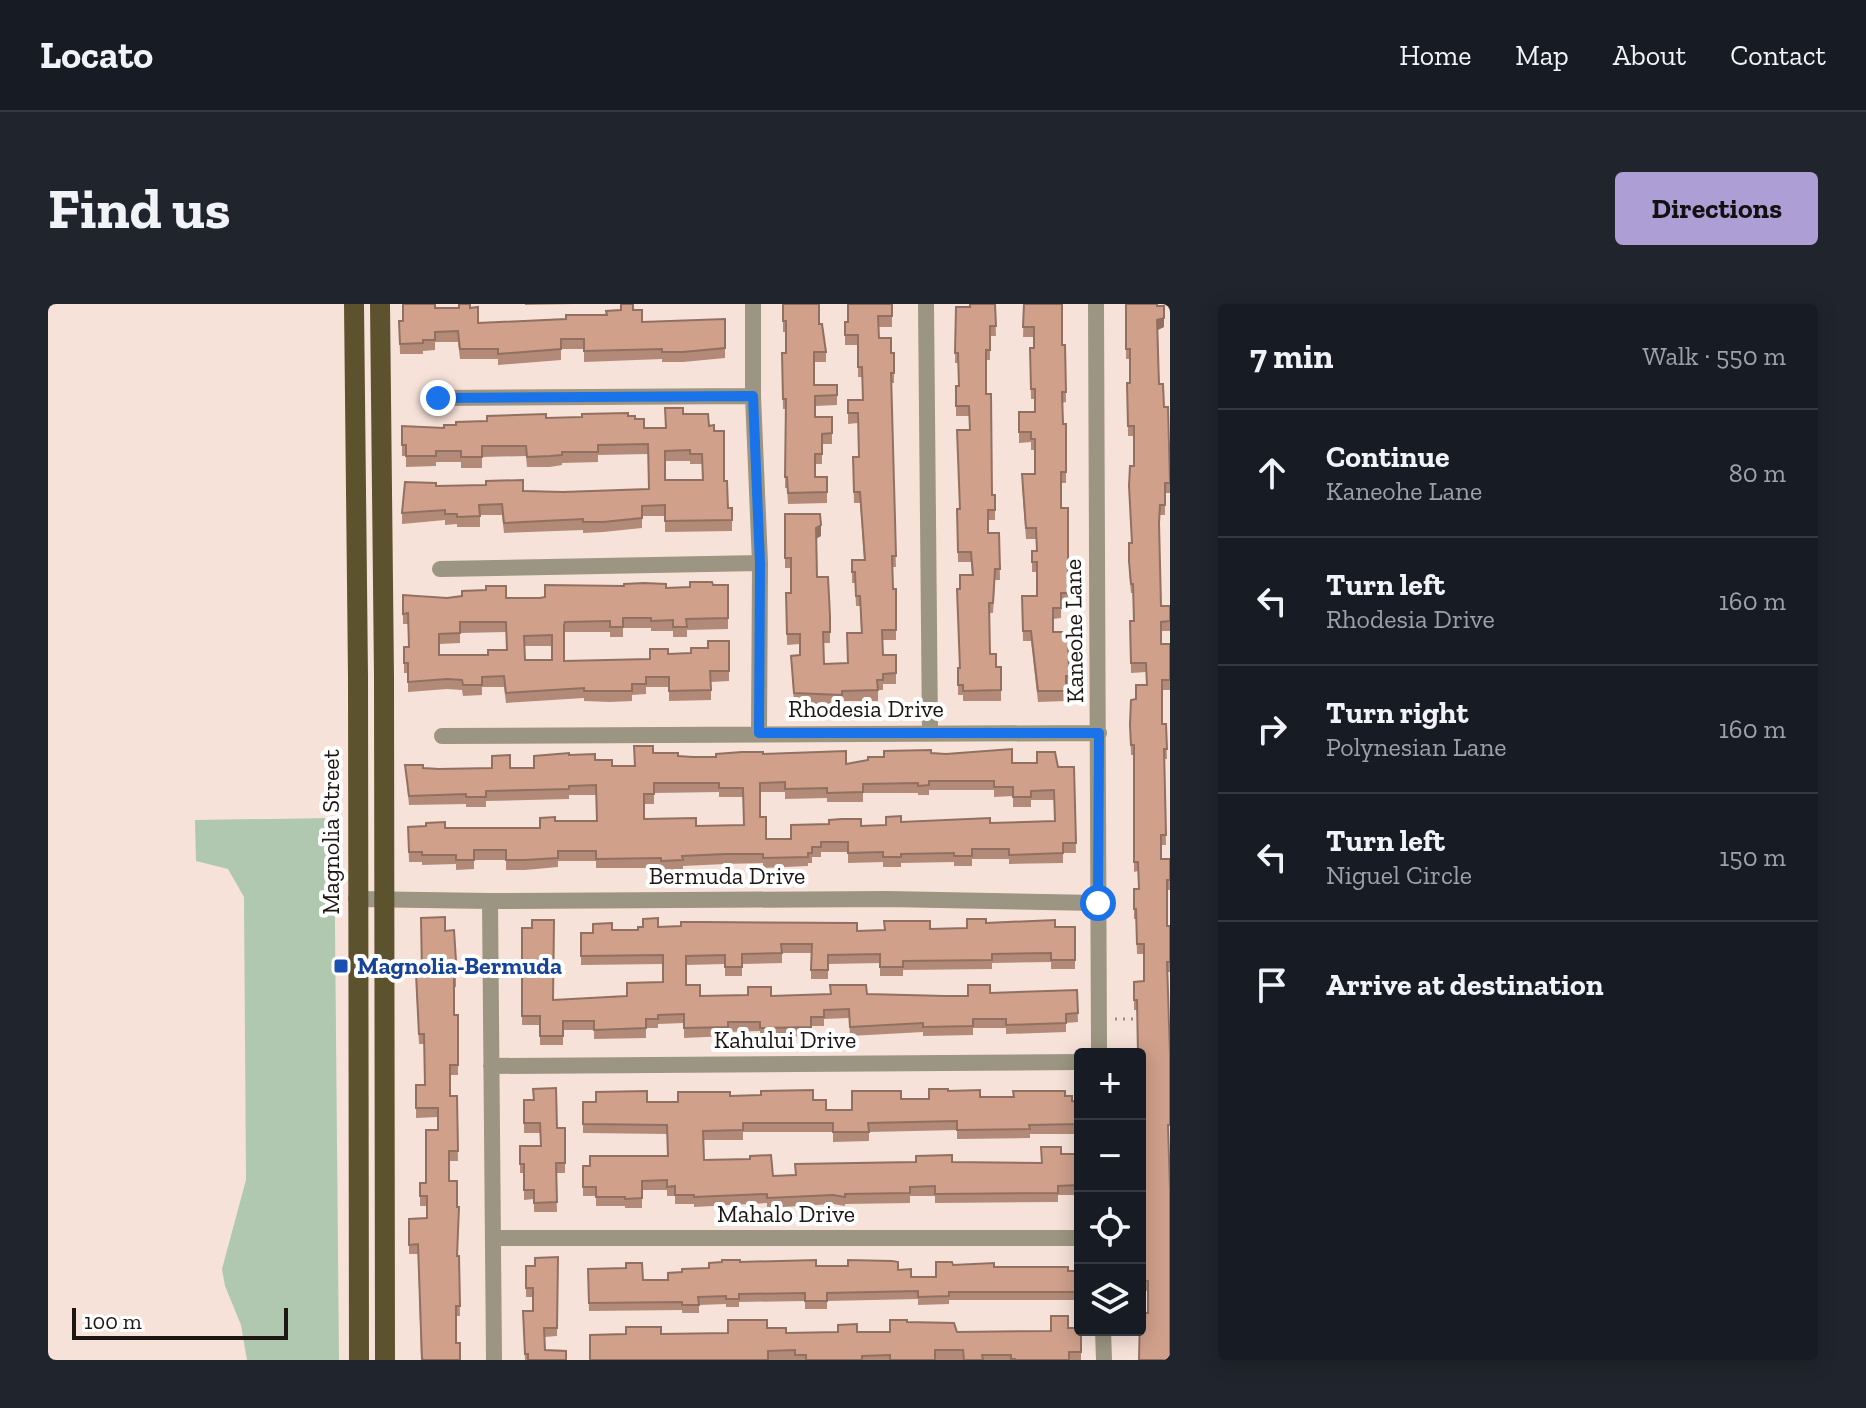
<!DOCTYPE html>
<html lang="en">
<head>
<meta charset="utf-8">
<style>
  :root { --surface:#171b24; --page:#20242c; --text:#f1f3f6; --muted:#9ea1a6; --line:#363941; --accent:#ae9ed6 }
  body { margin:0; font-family:"Zilla Slab",serif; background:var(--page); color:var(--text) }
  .controls { position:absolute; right:24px; bottom:24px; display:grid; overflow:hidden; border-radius:8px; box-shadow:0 4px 20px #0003 }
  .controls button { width:72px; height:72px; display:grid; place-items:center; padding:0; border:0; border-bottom:2px solid var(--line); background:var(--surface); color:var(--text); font:40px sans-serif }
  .scale { position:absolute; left:24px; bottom:20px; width:216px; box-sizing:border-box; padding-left:8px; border:4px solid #1d1613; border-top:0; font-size:22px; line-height:28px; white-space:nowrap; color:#1d1613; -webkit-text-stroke:6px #fff; paint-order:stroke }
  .stop { position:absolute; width:24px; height:24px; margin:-18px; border:6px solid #1a73e8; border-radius:50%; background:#fff }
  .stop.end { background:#1a73e8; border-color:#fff; box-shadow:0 2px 8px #0008 }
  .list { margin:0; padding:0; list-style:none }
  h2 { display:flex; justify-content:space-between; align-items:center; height:104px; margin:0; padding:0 32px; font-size:34px }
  h2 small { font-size:26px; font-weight:400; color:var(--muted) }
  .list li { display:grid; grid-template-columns:52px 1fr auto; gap:24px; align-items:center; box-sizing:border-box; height:128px; padding:0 32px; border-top:2px solid var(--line) }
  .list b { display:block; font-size:30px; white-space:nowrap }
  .list p { margin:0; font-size:26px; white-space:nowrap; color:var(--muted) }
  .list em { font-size:26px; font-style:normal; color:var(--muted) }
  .icon { flex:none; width:44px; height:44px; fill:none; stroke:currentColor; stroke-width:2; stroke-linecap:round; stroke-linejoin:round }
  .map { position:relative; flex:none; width:1122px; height:1056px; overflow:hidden; border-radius:8px }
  header { display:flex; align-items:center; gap:48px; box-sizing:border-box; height:112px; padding:0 40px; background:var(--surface); border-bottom:2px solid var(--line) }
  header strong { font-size:38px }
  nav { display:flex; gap:44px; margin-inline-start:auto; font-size:28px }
  .intro { display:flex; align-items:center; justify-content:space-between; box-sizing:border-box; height:192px; padding:0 48px }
  h1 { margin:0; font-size:56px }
  .button { padding:20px 36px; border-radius:8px; background:var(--accent); color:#111; font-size:28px; font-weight:700 }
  main { display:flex; gap:48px; padding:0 48px }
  aside { flex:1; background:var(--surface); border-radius:8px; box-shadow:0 4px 20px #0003 }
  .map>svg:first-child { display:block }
</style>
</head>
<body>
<header>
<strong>Locato</strong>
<nav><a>Home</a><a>Map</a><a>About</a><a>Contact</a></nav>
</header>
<div class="intro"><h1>Find us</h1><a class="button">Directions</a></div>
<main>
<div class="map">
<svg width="1122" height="1056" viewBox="0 0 1122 1056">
  <rect width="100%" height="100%" fill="#f6e2d9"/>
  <!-- green -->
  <path fill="#afc8af" d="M286 514 291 1056H199L193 1021 177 982 174 965 198 876 196 593 180 565 148 557 147 516Z"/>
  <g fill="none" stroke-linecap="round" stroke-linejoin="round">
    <!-- path -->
    <path stroke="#9b8c86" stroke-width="3" stroke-dasharray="2 6" stroke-linecap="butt" d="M1067 715H1091"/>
    <!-- minor -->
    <path stroke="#9b9581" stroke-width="16" d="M705 0V92L712 259 711 429
      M878 0 882 429
      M1048 0 1051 750
      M390 94 705 92
      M392 265 712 259
      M394 432 1051 429
      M308 595 442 597 839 595 1050 599
      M442 597 446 1056
      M443 762 1032 758
      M445 934H1032
      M1055 1026 1056 1056"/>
    <!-- major -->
    <path stroke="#5d522e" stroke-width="20" d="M306 0 310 372 311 1056
      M332 0 336 372 337 1056"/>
  </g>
  <!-- wall -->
  <path fill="#b38a78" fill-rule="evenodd" d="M477 0H525L477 1Z
    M735 0 771 20 778 48V58H766V81H789V101L767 102V113H784V140H774V160H767V173H779V199L740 200 739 184H737L738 105H735L734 59 738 49V28H735Z
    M844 0V23H831V34L843 49H846V79H843L848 263H844L845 285H848V336H834L835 351H848V380H835V386H830V397H794V401L746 400 743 352 752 351V340L739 341 738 289H743V264H737V210L773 232 768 234 769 273 782 312V339H775L776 360 800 359 813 329 812 302H808L807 279H804V256H816L812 199H806L805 153H810V119L800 120V96H815L814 73H810V41H797V18H800Z
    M947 0 948 32H942V56H938V90L944 191 947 206V216H940V229H951L952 276H947L945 309H942V350L948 363H953V397H915V391H910V364H912V285L924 271 923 258H910L909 205H911L921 126V112H908V82H910V59H907L908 3Z
    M976 0 1014 13V41H1017L1018 98 1014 99 1015 120H1018V179H1013V204H1020V299H1013V314L1005 315V328H1020L1021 382H1018V397L990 398 983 337H975L974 292H989V268H984V257L989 247 988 235H978L974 181V170H987V146H983V138L971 139V108H987V95H983L982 44H986V33H975Z
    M1078 0 1116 23 1110 26 1111 80 1116 103 1122 160V189H1117V211H1112L1111 225 1113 302H1122V327H1113V340H1122V386H1114V420H1118L1119 455H1116L1118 541H1113V555H1122V586H1119V622H1122V668H1119L1120 831 1100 1009V987H1092V750L1089 706H1086V678L1096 677V650H1089L1088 615H1086V585H1091L1090 567 1086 568V451H1083L1082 421 1088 395 1099 381 1098 368 1083 369 1082 317H1086L1085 289H1083L1081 267 1084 239 1086 162V132H1080L1079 79H1082V55H1078Z
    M387 4H422L430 19 518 15 585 6 594 18 677 15V54L635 58H614V55L536 58V45H513V56L450 61V55H412L410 38H387V46L375 47V50H352L351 17H355Z
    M635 110 661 122 666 127 676 177 680 204H684V227L617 228V212H594V224L555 228 535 229V226L456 229 454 211H432V223H409V220L397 221V216L354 220V209L388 182 515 188 601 185 600 150 550 151V158L514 159V161L502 163H479L478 152 434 153V164H413V158H388V162L358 163V152H354V122L396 124 408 121 439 117 498 114 580 112 587 115 596 124H617ZM617 157H642V160H654L655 176H617Z
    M665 281H680V325L639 326V333H625V327H603V324H575V333H562V328H517L516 331V357L602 355 620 350 643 349 681 337V377L663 378V396L621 397V383H598V390L584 391V397L562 398 536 397V394L458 399 456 383H434V391L415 392 414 386 399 385 360 388V369H356V343H360V320H355V291L399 294H492ZM458 328 459 346 440 351H391V340L412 339V329ZM477 342H504V356H477Z
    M605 449 645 453 715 450 798 460 836 453 883 449 964 459 1010 463H1026L1028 549H1015V559L961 560V555H924V562H906V558L853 559V563H835V558L800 559V548H773V553H764V559H760V562L715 564V559L677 560 635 562V565L613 567V564H548V557H510V563L477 566H458V556H426V565L408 566V560L374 561V558H361L360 523 492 524 507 517H549L548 491H521V495L438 497V503H418V500L361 501 357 461 375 464 391 465 486 464 521 451 547 456 564 462H587ZM881 486H946V493L965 492V503H983V496H1006L1007 517 942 519 853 518 838 521 813 522 743 535H718L712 513V488H737V495L779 494V498H815V489H870V491H881ZM671 488V493H695L696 521 648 522 596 515V500H606V489Z
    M938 619 1007 623H1027V665H1003V658L944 659V665L855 666V672H832V659L780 660V675H763V649H734V659L694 660V672H677V660L638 661V681L652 692H723L819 690 897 692H920L942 689 1029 686 1030 718 1018 719V728L958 730V724H925V731L875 732V728L802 732 801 714 776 715V722H763V732L712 733V727L680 728V732L636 734V719L610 720V724H598V734L546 735V726H515V741H492V721H474V624L505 696 579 692 615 678V660L533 661V629L564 626H590L610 623 809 627 919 624Z
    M397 627 408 657V683H406V711H410V771H402V792H409L410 857H401V877L409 952H411L412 1012H408V1039L412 1056H373L370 950H361V915L379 914V902H372V879H378L390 826V813L368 814V781H377L376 740H371L368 680Z
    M900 787 932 793 1017 792 1024 797 1032 799V827H1031V830H982V834L909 835V826L821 828V837L785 838V828H695V836H655L656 856 725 872 904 858 993 859 1013 850H1029L1030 891H1010V898L887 899V892H862V899L797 900V902L785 900 719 904V899L646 903V900H627V892H619V886H594V904H577V902H548V892H535V862L620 852 619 830 535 829V798H630L682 792 765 796 778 806H804L853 795H881Z
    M476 796 509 824H517V869H508L509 908H486V895L476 896V869H472V842H493L492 829H476Z
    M510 953 509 1032 496 1033 497 1046 518 1056H477L475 1007H485V993H478V962H487Z
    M692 958 850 966 863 973H888L905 961 1032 967V996H901V1000L870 1001V995L779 997V1005H757V997L691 998V1003H678V1000L651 1001V1009H634V1006L541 1007 540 965 595 976H620L634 968Z
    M859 1018 909 1028 1003 1027 1020 1024 1033 1026V1056H542L613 1030 680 1029 719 1024 738 1029 842 1028Z"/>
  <!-- shaded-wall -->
  <path fill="#927061" d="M1116 14V23L1109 26V16Z
    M773 221V232L768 235V224Z"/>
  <!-- building -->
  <path fill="#d0a08b" stroke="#927061" stroke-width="2" fill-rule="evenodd" d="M355 0H387V4H411V0H422V4L430 3V19L518 15V11H559L558 7 573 6V0H585V6H594V18L677 15V44L635 48H614V45L536 47V35H513V45L450 50V45H412L410 27 387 28V36H375V39L352 40 351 17H355Z
    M735 0H771V20H774L778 48H766V81H789V91L767 92V113H784V129L774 130V150H767V173H779V188L740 189 739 173H737L738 95H735L734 49H738V17H735Z
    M800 0H844V12H830L831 34H843V49H846V69H843L848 252H844L845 285H848V326H834L835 351H848V369L835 370V376H829L830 386 794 387V391L746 389 743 352 752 351V330H739L738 289H743V254H737V210H772L773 221 768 224 769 273H780L782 312V328H775L776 360 800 359 799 329H814L812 292H808L807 268H804V256H817L812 188H806L805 153H811L810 109H800V96H815L814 63H810V31H797V18H800Z
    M922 0H947L948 22H942V46H938V90H943L944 191H947V206H940V229H951L952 265H947L945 299H941L942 350H948V363H953V386L915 387V381H910V364H912L909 285H912V271H925L923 248H910L909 205H912L909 126H922L921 102H908V82H911L910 49H907L908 3H922Z
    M976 0H1014V41H1017L1018 88H1014L1015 120H1018V168H1013V204H1020V289H1013V304H1005V328H1020L1021 372H1018V387H990L983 327H975L974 292H989V258H984V247H989L988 224H978L974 170H987V135H983V128H971V108H987V85H983L982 44H986V23H975Z
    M1078 0H1109V2H1116V14L1109 16 1111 80H1115L1116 103H1120L1122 179H1117V201H1112L1111 219 1113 302H1122V317L1113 318V340H1122V376H1114V420H1118L1119 445H1116L1118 531H1113V555H1122V576H1119V622H1122V658H1119L1122 750V821H1120L1122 885V1056H1091L1092 1009H1100V977H1092V750H1090L1089 696H1086V678L1096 677V640H1089L1088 605H1086V585H1091L1090 558H1086V441H1083L1082 421 1083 396 1088 395V381H1099L1098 359H1083L1082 317H1086L1085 280H1083L1081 257V239H1084L1081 182 1082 162H1086V122H1080L1079 79H1082V45H1078Z
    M617 104H635V110H660L661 122 666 121V127H676V177H679L680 204H684V216L617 217V201L594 202V214L555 218H535V215L456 219 454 200 431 201 432 212 409 213V210H397V206L354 209 357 178 388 179V182L438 181V177L475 176V187L515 188 601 185 600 140 550 141V148H514V151L502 152 479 153 478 142H434V153H413V147H388V152H358V141H354V122L396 124V121H408V118L439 117V112L498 110V114L534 113V110L580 109V112H587V115H596V124H618ZM642 146V150H654L655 176H617V147Z
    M642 278H664L665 281H680V314L638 315 639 323H625V316L603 317V314H575V323H562V317L517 318 516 321V357L602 355V345H620V350L643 349V344H660V337H681V367H662L663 386 621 387V373H598V380H584V387H536V384L458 389 456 372 434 373V381H415L414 376 399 375 360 378V359H356V343H361L360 309 355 310V291L399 294 414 292V287L438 286V282H458V294H492L497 293V281L576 282V280L596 279 618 280V284L642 283ZM412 318H458L459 346H440V351H391V330L412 329ZM504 331V356H477L476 332Z
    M586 442H605V449H630V452L645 453H668V450L694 448H715V450L798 447V460L820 456V453H836V447L883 446V449L898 450 964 445V459H989V448H1007L1010 463H1026L1028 539H1015V549L961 551V545H924V552H906V549L853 550V553H835V548L800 549V538H773V543H764V549H760V553L715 554V550H677L634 552 635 556 613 557V554L548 555V547H510V554L477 556H458V546H426V556H408V551H374V548H361L360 523 378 522V519L397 518V524H492V514L507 513V517H549L548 481 521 482V485L438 487V493H418V490L361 492 357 461H375V464L391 465 444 464V452L462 451V464H486V452L521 449V451L547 450V456H564V462H587ZM881 477H946V483H965V493H983V487L1006 486 1007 517 942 519V514L853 518V512L838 513V521L813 522V515H794L781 516V520L743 521V535H718V513H712V479L737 478V485L779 484V489L815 488V480L870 479V482L881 481ZM606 479H671V484H695L696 521 648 522V514L596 515V490H606Z
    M397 613V627L406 626 408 657V673H406V711H410V761H402V792H409L410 847H401V877H409V903H411L409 952H411L412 1002H408V1039H412V1056H376L374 1055 370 940 361 941V915L379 914V892H372V879H378V826H390V804H368V781H377L376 730H371L368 670H374L373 614Z
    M610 614V623L633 622V618H651L809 619V627L837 626 836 617H882V625L919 624V615H938V619L1007 616V623H1027V656H1003V649L944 650V656L855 657V663H832V650L780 651V666H763L764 640H733L734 649 694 650V663H677V651L638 652V681H652V692L700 691V683H723V692L783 690 782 681H818L819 690 897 692H920V681H942V689L1029 686 1030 709 1018 710V719L958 721V715H925V722L875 723V719L802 723 801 705 776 706V713H763V723L712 724V718H680V723L636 724V710L610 711V715H598V724L546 726V717H515V732H492V712H474V624H484V616H506L505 696 579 692V679L615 678V651L533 652V629H545V620L564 619V626H590V623H595V615Z
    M508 784 509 824H517V859H508L509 898 486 899V886H476V860H472V842H493L492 819H476V796H486L485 785Z
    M881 785H900V787L932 786V793H966L965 787H1017V792H1024V797L1032 799V817H1031V820L981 821 982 825 909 826V817L820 819 821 828H785V819H695V826L655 827 656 856 702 855V852L723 851 725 872 748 871 747 860 868 858V852L904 851V858L994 859 993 843H1013V850H1029L1030 881 1010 882V889L887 890V882L862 883V889L797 890V893L785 891 719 894V890L646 893V891H627V882L619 883V876L594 877V894L577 895V893H548V883H535V862H542V852H620L619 821 535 820V798H548V788L599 787V798H630V788H682V792L713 791V787L765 786V796H778V806H804V787H853V795H881Z
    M510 953 509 1024H496L497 1046 518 1047V1056H480V1050H477L475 1007H485V984H478V962H487V954Z
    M674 956H692V958L768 956V962H800V956L844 957 850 958V966L863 965V973H888V958H904L905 961 946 959V963H1020V967H1032V988H901V992L870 993V987L779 989V997H757V989L691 990V995H678V992L650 993 651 1001H634V998L541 999 540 965 578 964V959H594L595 976H620V969L634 968V965L661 964V959L674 958Z
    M1003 1012H1020V1024H1032L1033 1026V1048H1021V1056H967V1055H963V1051H934L935 1056H916L915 1046H887V1056H842V1051L814 1052V1056H758V1051H747V1046L720 1047V1056H542V1031L578 1030V1023H613V1030L680 1029V1016H719V1024H738V1029L790 1028V1021L809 1020V1028H842V1016H859V1018L906 1019 909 1028 1003 1027Z"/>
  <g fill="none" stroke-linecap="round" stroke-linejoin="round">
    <!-- route -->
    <path stroke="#1a73e8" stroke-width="10" d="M390 94 705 92 712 259 711 429H1051L1050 599"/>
  </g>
  <!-- markers -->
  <rect fill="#1a4fb4" stroke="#fff" stroke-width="3" x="285" y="654" width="16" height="16" rx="4"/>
  <g text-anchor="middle" stroke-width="8" stroke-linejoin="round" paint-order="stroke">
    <!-- street labels -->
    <g font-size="24" fill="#1d1613" stroke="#fff">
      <text transform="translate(1026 327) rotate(-91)" y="8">Kaneohe Lane</text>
      <text x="818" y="413">Rhodesia Drive</text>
      <text transform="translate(283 528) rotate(-90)" y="8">Magnolia Street</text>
      <text x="679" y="580">Bermuda Drive</text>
      <text x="737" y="744">Kahului Drive</text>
      <text x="738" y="918">Mahalo Drive</text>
    </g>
    <!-- transit labels -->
    <g font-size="24" font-weight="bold" fill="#164399" stroke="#fff" text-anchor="start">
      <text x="309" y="670">Magnolia-Bermuda</text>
    </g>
  </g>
</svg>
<div class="controls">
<button>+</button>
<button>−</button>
<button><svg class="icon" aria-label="locate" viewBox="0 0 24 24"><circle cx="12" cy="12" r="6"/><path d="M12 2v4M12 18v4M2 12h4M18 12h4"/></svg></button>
<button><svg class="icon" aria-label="layers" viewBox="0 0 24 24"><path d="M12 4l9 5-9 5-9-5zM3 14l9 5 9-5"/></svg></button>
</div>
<div class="scale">100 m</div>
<div class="stop" style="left:1050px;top:599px"></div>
<div class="stop end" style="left:390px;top:94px"></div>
</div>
<aside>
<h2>7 min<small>Walk · 550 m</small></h2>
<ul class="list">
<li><svg class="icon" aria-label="ahead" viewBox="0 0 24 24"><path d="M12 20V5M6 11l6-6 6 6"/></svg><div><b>Continue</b><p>Kaneohe Lane</p></div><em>80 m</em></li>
<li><svg class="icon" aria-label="left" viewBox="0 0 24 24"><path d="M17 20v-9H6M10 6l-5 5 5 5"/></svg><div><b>Turn left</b><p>Rhodesia Drive</p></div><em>160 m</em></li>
<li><svg class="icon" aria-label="right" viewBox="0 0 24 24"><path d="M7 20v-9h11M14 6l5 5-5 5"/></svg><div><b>Turn right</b><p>Polynesian Lane</p></div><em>160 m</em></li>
<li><svg class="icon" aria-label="left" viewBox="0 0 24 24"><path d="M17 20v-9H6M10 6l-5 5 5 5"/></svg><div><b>Turn left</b><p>Niguel Circle</p></div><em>150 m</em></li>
<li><svg class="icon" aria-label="arrive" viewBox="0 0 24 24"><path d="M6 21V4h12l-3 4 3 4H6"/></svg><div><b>Arrive at destination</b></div></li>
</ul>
</aside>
</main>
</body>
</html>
